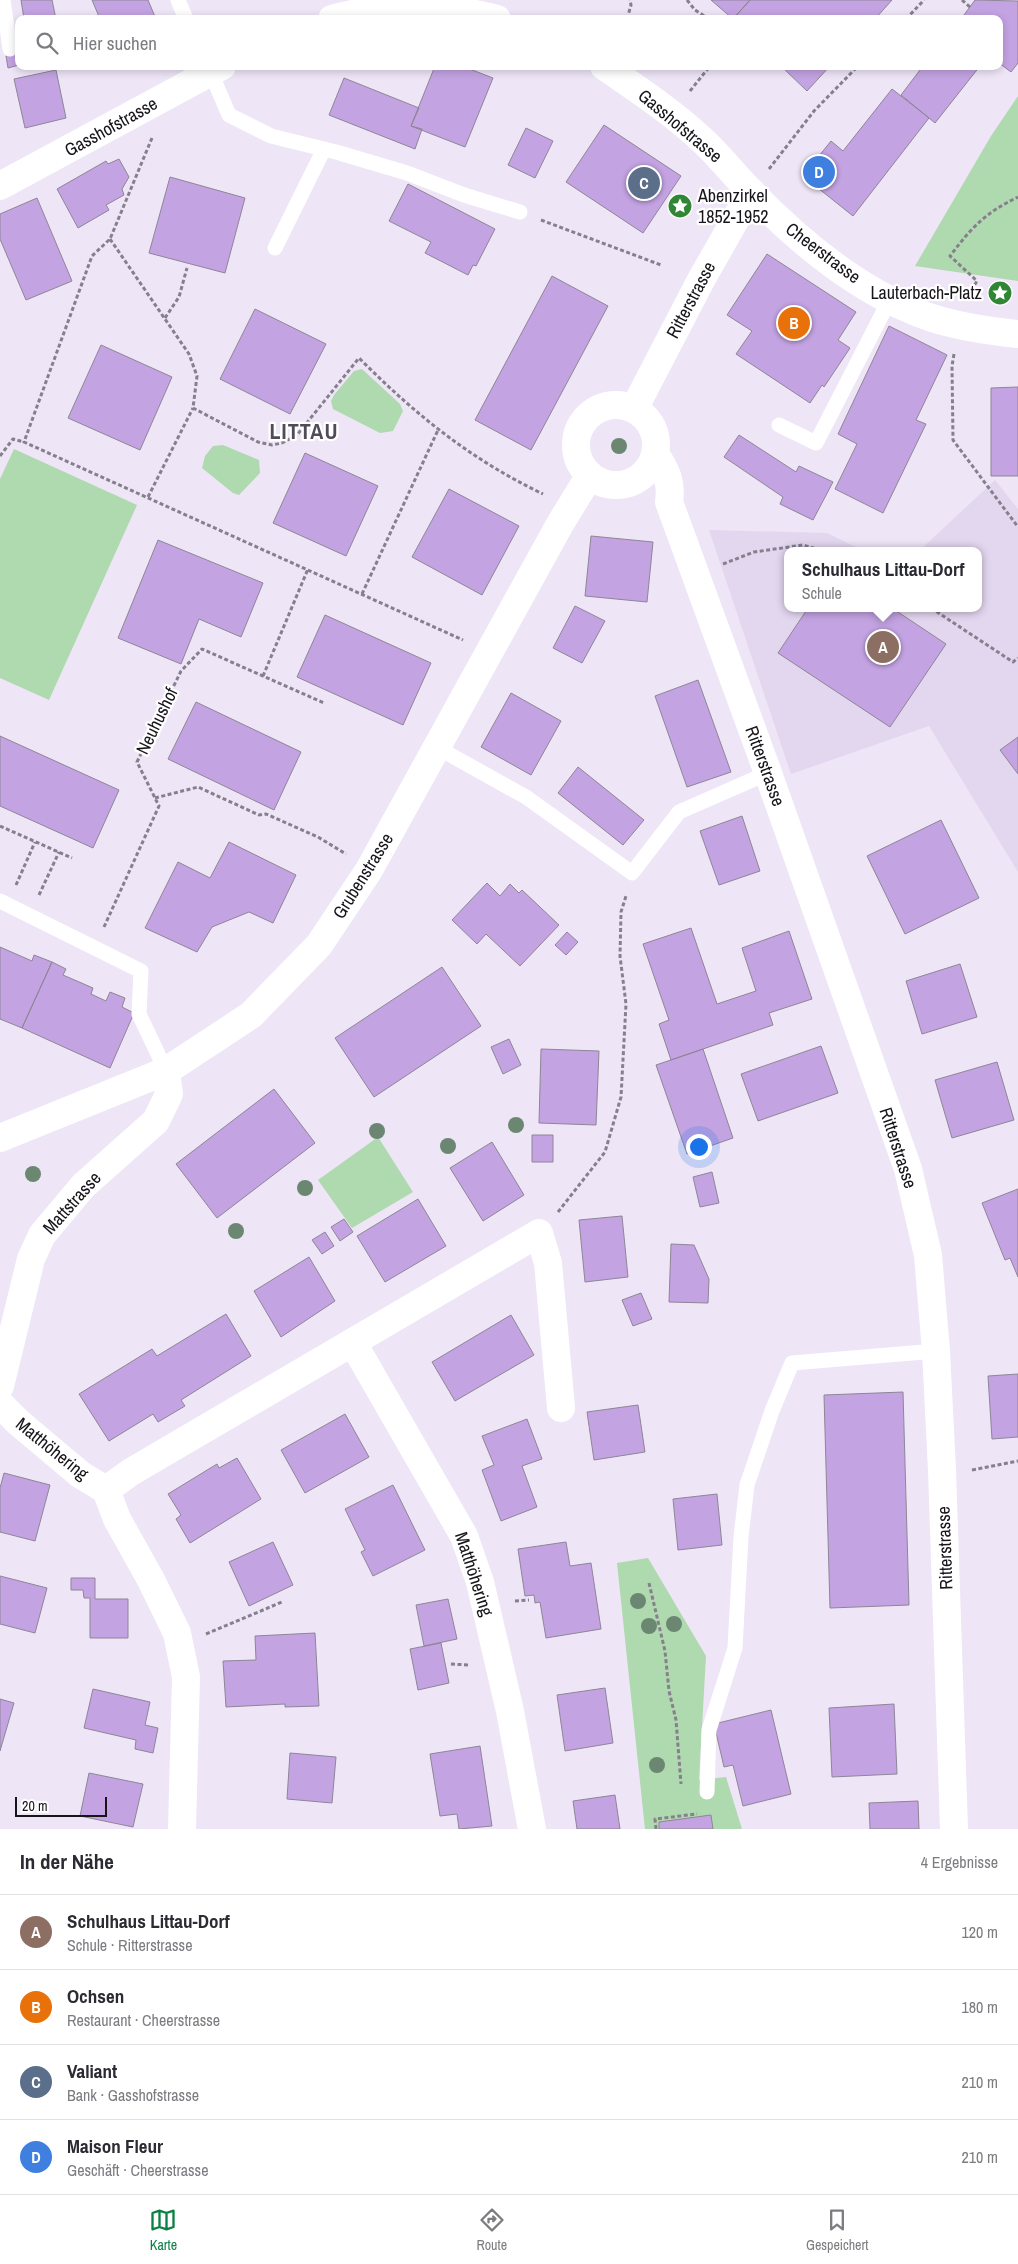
<!DOCTYPE html>
<html lang="de">
<head>
<meta charset="utf-8">
<style>
  :root { --surface:#fff; --page:#f7f7f7; --text:#2b2b33; --muted:#7c7c81; --line:#e1e1e2; --accent:#0b8043 }
  body { margin:0; font-family:"Archivo Narrow",sans-serif; background:var(--page); color:var(--text) }
  .scale { position:absolute; left:15px; bottom:12px; width:92px; box-sizing:border-box; padding-left:5px; border:2px solid #17141a; border-top:0; font-size:14px; line-height:18px; white-space:nowrap; color:#17141a; -webkit-text-stroke:4px #fff; paint-order:stroke }
  .you { position:absolute; left:698px; top:1146px; width:18px; height:18px; margin:-12px; border:4px solid #fff; border-radius:50%; background:#1a73e8; box-shadow:0 0 0 8px #1a73e833 }
  .badge { display:grid; place-items:center; width:32px; height:32px; border-radius:50%; background:var(--accent); color:#fff; font-size:16px; font-weight:700 }
  .pin { position:absolute; translate:-50% -50%; border:2px solid #fff; box-shadow:0 1px 5px #0006 }
  .popup { position:absolute; left:784px; top:547px; width:198px; height:65px; box-sizing:border-box; display:grid; place-content:center; border-radius:10px; background:var(--surface); filter:drop-shadow(0 1px 4px #0005); font-size:16px; white-space:nowrap; color:var(--muted) }
  .popup b { font-size:19px; color:var(--text) }
  .popup::after { content:''; position:absolute; left:50%; top:100%; margin-left:-10px; border:10px solid transparent; border-top-color:var(--surface) }
  .list { margin:0; padding:0; list-style:none }
  h2 { display:flex; justify-content:space-between; align-items:center; height:65px; margin:0; padding:0 20px; font-size:21px }
  h2 small { font-size:16px; font-weight:400; color:var(--muted) }
  .list li { display:grid; grid-template-columns:32px 1fr auto; gap:15px; align-items:center; box-sizing:border-box; height:75px; padding:0 20px; border-top:1px solid var(--line) }
  .list b { display:block; font-size:19px; white-space:nowrap }
  .list p { margin:0; font-size:16px; white-space:nowrap; color:var(--muted) }
  .list em { font-size:16px; font-style:normal; color:var(--muted) }
  .icon { flex:none; width:28px; height:28px; fill:none; stroke:currentColor; stroke-width:2; stroke-linecap:round; stroke-linejoin:round }
  .map { position:relative; flex:none; width:1018px; height:1829px; overflow:hidden }
  .search { position:absolute; background:var(--surface); box-shadow:0 2px 8px #0003; left:15px; right:15px; top:15px; height:55px; display:flex; align-items:center; gap:12px; box-sizing:border-box; padding:0 18px; border-radius:10px; color:var(--muted); font-size:19px }
  .sheet { height:365px; background:var(--surface) }
  nav { display:flex; justify-content:space-around; align-items:center; box-sizing:border-box; height:70px; border-top:1px solid var(--line); background:var(--surface); font-size:14px; color:var(--muted) }
  nav a { display:grid; justify-items:center; gap:2px }
  nav .on { color:var(--accent) }
  .map>svg:first-child { display:block }
</style>
</head>
<body>
<div class="map">
<svg width="1018" height="1829" viewBox="0 0 1018 1829">
  <rect width="100%" height="100%" fill="#eee5f7"/>
  <!-- built -->
  <path fill="#e3d7f0" d="M995 480 1018 509V872L929 726 791 774 709 530 827 533 864 551H788V608H978V551H919Z"/>
  <!-- green -->
  <path fill="#afd9ae" d="M1018 96V281L915 266 991 136Z
    M362 369 400 404 403 411 393 431 380 433 333 409 331 401 334 395 354 371Z
    M223 445 259 460 260 473 239 495 233 493 202 468 205 456 213 446Z
    M14 449 137 505 49 700 0 678V479Z
    M378 1137 413 1192 352 1228 318 1180Z
    M648 1558 706 1656 699 1780 726 1777 742 1829H645L617 1563Z"/>
  <!-- building -->
  <path fill="#c3a3e2" stroke="#8e8696" d="M21 0H52L56 19H24Z
    M92 0H148L156 19H100Z
    M711 0H750L733 19Z
    M750 0H892L875 19H733Z
    M975 0 1018 1V63L1011 72 999 63V19H961Z
    M19 53V65L8 68 6 56Z
    M435 66H462L493 78 465 147 411 126Z
    M781 66H830L807 91Z
    M923 66H980L935 123 901 95Z
    M56 70 66 118 25 128 14 79Z
    M344 78 419 108 411 126 422 129 415 149 329 115Z
    M892 89 929 118 853 216 803 176 831 141 843 151Z
    M604 125 681 176 643 233 566 182Z
    M526 128 553 141 535 178 508 165Z
    M119 159 129 177 122 189 124 195 106 205 109 210 78 228 57 189 106 161 108 164Z
    M170 177 245 198 225 273 149 253Z
    M408 184 495 229 476 266 473 265 468 275 425 253 431 242 389 221Z
    M37 198 72 281 26 300 0 239V214Z
    M767 254 856 312 838 340 850 348 824 387 822 385 810 403 736 354 752 331 727 315Z
    M552 276 608 306 531 450 475 420Z
    M255 309 326 344 290 414 220 379Z
    M889 326 947 355 916 420 926 424 883 513 835 489 857 444 838 434Z
    M101 345 172 377 140 450 68 418Z
    M1018 387V476H991V388Z
    M739 435 796 472 799 466 833 482 813 520 780 504 783 497 724 457Z
    M305 453 378 486 346 556 273 523Z
    M449 489 519 526 482 595 412 557Z
    M591 536 653 542 647 602 585 596Z
    M158 540 263 583 241 637 199 619 181 664 118 638Z
    M575 606 605 621 582 663 553 648Z
    M808 608H892L946 644 890 727 778 653Z
    M325 615 431 663 403 725 297 677Z
    M698 680 731 772 687 787 655 696Z
    M511 693 561 721 531 775 481 747Z
    M196 702 301 752 274 810 168 759Z
    M0 736 119 790 93 848 0 806Z
    M1018 737V774L1000 750Z
    M578 767 644 820 623 845 558 793Z
    M742 816 760 871 719 885 700 831Z
    M941 820 979 898 905 934 867 856Z
    M229 842 296 875 273 923 249 912 212 927 197 952 145 928 178 862 210 878Z
    M487 883 500 896 510 884 519 893 522 890 559 925 520 966 486 934 477 944 452 920Z
    M691 928 717 1004 756 991 742 948 789 931 812 999 769 1013 773 1025 671 1060 659 1024 669 1020 643 944Z
    M567 932 578 942 566 955 555 945Z
    M0 947 32 961 34 955 52 962 22 1028 0 1019Z
    M52 962 66 969 63 975 93 988 91 994 106 1001 110 992 125 998 122 1007 134 1013 110 1068 22 1028Z
    M960 964 977 1017 922 1034 906 981Z
    M442 967 481 1026 374 1097 335 1038Z
    M509 1039 521 1065 503 1074 491 1047Z
    M821 1046 838 1093 758 1121 741 1074Z
    M541 1049 599 1051 596 1125 539 1123Z
    M703 1049 733 1138 687 1154 656 1065Z
    M997 1062 1014 1120 952 1138 935 1080Z
    M274 1089 315 1143 217 1218 176 1164Z
    M532 1135H553V1162H532Z
    M492 1142 524 1195 483 1221 450 1168Z
    M712 1172 719 1203 700 1207 693 1177Z
    M1018 1189V1277L1010 1258 1005 1260 982 1203Z
    M418 1199 446 1246 385 1282 357 1236Z
    M622 1216 628 1277 585 1282 579 1220Z
    M344 1219 353 1232 340 1241 331 1227Z
    M325 1232 334 1246 322 1254 312 1240Z
    M671 1244 694 1245 709 1279 708 1303 669 1302Z
    M309 1257 335 1301 281 1337 254 1291Z
    M641 1293 652 1319 633 1326 622 1300Z
    M226 1314 251 1356 181 1400 185 1406 158 1422 153 1414 109 1441 79 1394 152 1349 157 1356Z
    M511 1315 534 1355 455 1401 432 1362Z
    M1018 1374V1437L992 1439 988 1376Z
    M903 1392 909 1605 830 1608 824 1395Z
    M638 1405 645 1452 594 1460 587 1412Z
    M345 1414 369 1457 305 1493 281 1450Z
    M527 1419 542 1459 522 1466 537 1507 501 1521 482 1470 494 1465 482 1436Z
    M237 1458 261 1499 190 1543 176 1519 181 1515 168 1494 217 1464 219 1468Z
    M4 1473 50 1485 35 1541 0 1532V1488Z
    M393 1485 425 1550 373 1576 361 1552 365 1550 345 1509Z
    M717 1494 722 1545 678 1550 673 1499Z
    M273 1542 293 1585 249 1606 229 1562Z
    M566 1542 570 1566 591 1563 601 1629 546 1638 540 1602 535 1603 534 1595 525 1596 518 1549Z
    M0 1576 47 1588 35 1633 0 1624Z
    M71 1578H95V1599H128V1638H90V1598H84L83 1590H71Z
    M448 1599 457 1639 424 1646 416 1605Z
    M315 1633 319 1706 285 1707V1704L226 1707 223 1661 256 1660 255 1636Z
    M441 1643 449 1683 418 1690 410 1649Z
    M605 1688 613 1743 565 1751 557 1695Z
    M93 1689 150 1702 145 1725 158 1728 153 1753 135 1749 136 1740 84 1728Z
    M0 1699 14 1703 0 1751Z
    M894 1704 897 1774 832 1777 829 1708Z
    M771 1710 791 1794 743 1806 733 1765 724 1767 714 1724Z
    M480 1746 492 1826 459 1829 457 1814 440 1816 430 1754Z
    M290 1753 336 1757 332 1803 287 1799Z
    M89 1773 143 1784 133 1827 80 1816Z
    M615 1795 620 1829H577L573 1801Z
    M918 1801 919 1829H870L869 1803Z
    M711 1815 713 1829H659V1822Z"/>
  <g fill="none" stroke-linecap="round" stroke-linejoin="round">
    <!-- path -->
    <path stroke="#86808c" stroke-width="3" stroke-dasharray="4 2.5" stroke-linecap="butt" d="M687 0 695 10 709 19
      M962 0 970 7
      M627 19 631 5 630 0
      M906 19 924 0
      M690 91 710 66
      M152 138 110 239 92 256 24 442 463 640
      M769 169 814 111 858 66
      M541 220 661 265
      M110 239 189 354 197 376 193 408 258 442 272 445 282 443 297 435 359 358C416 415 470 459 543 494
      M968 296 977 281 950 256C972 227 985 213 1018 197
      M165 318 179 297 187 268
      M954 354 952 366 953 440 1018 527
      M0 456 13 439 24 442
      M148 497 193 408
      M723 564 754 552 803 545 824 551
      M362 594 438 430
      M931 608 1013 662 1018 658
      M263 676 308 569
      M155 798 198 787 259 815 266 814 318 837 346 854
      M0 826 72 858
      M16 885 35 842
      M39 895 59 852
      M104 927 159 806 137 762 181 671 202 649 324 703
      M558 1212 605 1152 621 1097 626 1004 620 956 621 912 626 896
      M972 1470 1018 1461
      M649 1583 665 1651 669 1691 676 1720 681 1784
      M515 1601 529 1600
      M206 1634 282 1602
      M451 1664 468 1665
      M656 1829 655 1819 697 1814"/>
    <!-- lane -->
    <path stroke="#fff" stroke-width="15" d="M3 0 10 49
      M178 0 186 19
      M208 66 229 115 271 136 336 152 407 173 464 195 520 212
      M275 248 324 149
      M779 425 816 443 890 299
      M438 748 526 797 632 873 679 812 768 773
      M0 901 141 971 139 1014 166 1071
      M707 1792 709 1730 735 1648 741 1537 747 1485 772 1411 792 1363 936 1351"/>
    <!-- street -->
    <path stroke="#fff" stroke-width="28" d="M576 445a40 40 0 1 1 80 0a40 40 0 1 1-80 0Z
      M634 409 701 280 751 192
      M655 454C666 470 672 482 669 502L768 773 908 1169 928 1255 936 1351 942 1470 954 1829
      M0 1138 166 1071 251 1015 319 945 369 870 560 524 590 475
      M353 1343 464 1536 480 1582 510 1711 532 1829
      M0 1386 31 1259 42 1235 83 1186 156 1121 169 1094 166 1071
      M0 1404 18 1422 81 1475 106 1490 117 1519 151 1580 177 1633 186 1677 182 1829
      M106 1490 131 1472 539 1233 548 1263 561 1408"/>
    <!-- secondary -->
    <path stroke="#fff" stroke-width="28" d="M332 19C384 4 445 5 497 19
      M604 66C637 89 671 111 701 139 719 155 733 174 750 191 800 243 864 295 932 318 960 327 989 331 1018 334
      M0 186 222 66"/>
  </g>
  <!-- trees -->
  <g fill="#6b8671">
    <circle cx="619" cy="446" r="8"/>
    <circle cx="516" cy="1125" r="8"/>
    <circle cx="377" cy="1131" r="8"/>
    <circle cx="448" cy="1146" r="8"/>
    <circle cx="33" cy="1174" r="8"/>
    <circle cx="305" cy="1188" r="8"/>
    <circle cx="236" cy="1231" r="8"/>
    <circle cx="638" cy="1601" r="8"/>
    <circle cx="674" cy="1624" r="8"/>
    <circle cx="649" cy="1626" r="8"/>
    <circle cx="657" cy="1765" r="8"/>
  </g>
  <!-- icons -->
  <defs>
    <symbol id="sight-disc" viewBox="-11 -11 22 22"><circle r="9.5" fill="#308635" stroke="#fff"/><path d="M0-6L1.8-2.2L6-1.7L2.9 1.2L3.7 5.4L0 3.3L-3.7 5.4L-2.9 1.2L-6-1.7L-1.8-2.2Z" fill="#fff"/></symbol>
  </defs>
  <g fill-rule="evenodd">
    <use href="#sight-disc" x="666" y="192" width="28" height="28"/>
    <use href="#sight-disc" x="986" y="279" width="28" height="28"/>
  </g>
  <g text-anchor="middle" stroke-width="4.5" stroke-linejoin="round" paint-order="stroke">
    <!-- street labels -->
    <g font-size="18" fill="#17141a" stroke="#fff">
      <text transform="translate(680 126) rotate(40)" y="6">Gasshofstrasse</text>
      <text transform="translate(111 127) rotate(-29)" y="6">Gasshofstrasse</text>
      <text transform="translate(823 253) rotate(37)" y="6">Cheerstrasse</text>
      <text transform="translate(691 300) rotate(-62)" y="6">Ritterstrasse</text>
      <text transform="translate(157 721) rotate(-64)" y="6">Neuhushof</text>
      <text transform="translate(765 766) rotate(70)" y="6">Ritterstrasse</text>
      <text transform="translate(363 876) rotate(-58)" y="6">Grubenstrasse</text>
      <text transform="translate(898 1148) rotate(72)" y="6">Ritterstrasse</text>
      <text transform="translate(72 1203) rotate(-48)" y="6">Mattstrasse</text>
      <text transform="translate(52 1449) rotate(39)" y="6">Matthöhering</text>
      <text transform="translate(945 1548) rotate(-92)" y="6">Ritterstrasse</text>
      <text transform="translate(474 1574) rotate(72)" y="6">Matthöhering</text>
    </g>
    <!-- poi labels -->
    <g font-size="18" fill="#17141a" stroke="#fff" text-anchor="start">
      <text x="698" y="202">Abenzirkel<tspan x="698" dy="21">1852-1952</tspan></text>
      <text x="982" y="299" text-anchor="end">Lauterbach-Platz</text>
    </g>
    <!-- district labels -->
    <g font-size="22" font-weight="bold" letter-spacing="1" fill="#514a58" stroke="#fff">
      <text x="304" y="439">LITTAU</text>
    </g>
  </g>
</svg>
<div class="scale">20 m</div>
<div class="you"></div>
<div class="pin badge" style="left:883px;top:647px;background:#8d6e63">A</div>
<div class="popup"><b>Schulhaus Littau-Dorf</b>Schule</div>
<div class="pin badge" style="left:794px;top:323px;background:#e8710a">B</div>
<div class="pin badge" style="left:644px;top:183px;background:#5c6f8a">C</div>
<div class="pin badge" style="left:819px;top:172px;background:#3f7fe0">D</div>
<div class="search"><svg class="icon" aria-label="search" viewBox="0 0 24 24"><circle cx="10" cy="10" r="6"/><path d="M15 15l6 6"/></svg>Hier suchen</div>
</div>
<section class="sheet">
<h2>In der Nähe<small>4 Ergebnisse</small></h2>
<ul class="list">
<li><span class="badge" style="background:#8d6e63">A</span><div><b>Schulhaus Littau-Dorf</b><p>Schule · Ritterstrasse</p></div><em>120 m</em></li>
<li><span class="badge" style="background:#e8710a">B</span><div><b>Ochsen</b><p>Restaurant · Cheerstrasse</p></div><em>180 m</em></li>
<li><span class="badge" style="background:#5c6f8a">C</span><div><b>Valiant</b><p>Bank · Gasshofstrasse</p></div><em>210 m</em></li>
<li><span class="badge" style="background:#3f7fe0">D</span><div><b>Maison Fleur</b><p>Geschäft · Cheerstrasse</p></div><em>210 m</em></li>
</ul>
</section>
<nav>
<a class="on"><svg class="icon" aria-label="map" viewBox="0 0 24 24"><path d="M3 6l6-2 6 2 6-2v14l-6 2-6-2-6 2zM9 4v14M15 6v14"/></svg>Karte</a>
<a><svg class="icon" aria-label="directions" viewBox="0 0 24 24"><path d="M12 3l9 9-9 9-9-9zM9 14v-3h6M13 9l2 2-2 2"/></svg>Route</a>
<a><svg class="icon" aria-label="saved" viewBox="0 0 24 24"><path d="M7 4h10v16l-5-4-5 4z"/></svg>Gespeichert</a>
</nav>
</body>
</html>
